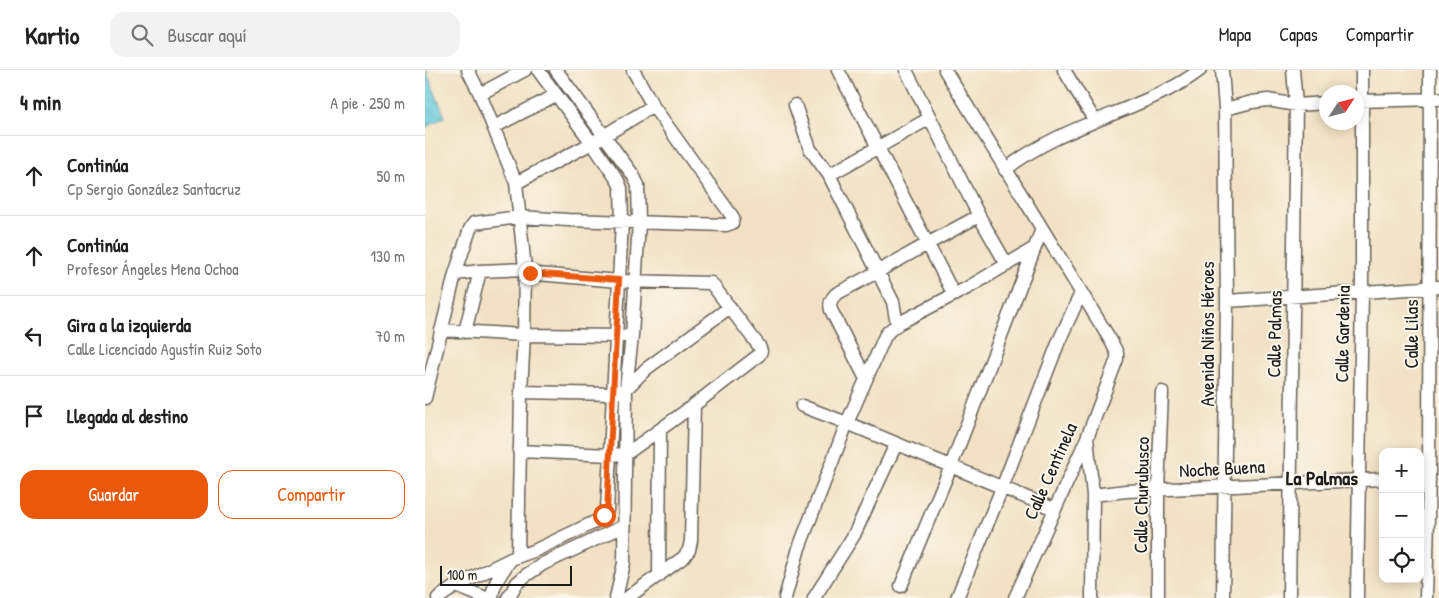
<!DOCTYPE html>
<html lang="es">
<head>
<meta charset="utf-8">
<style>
  :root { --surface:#fff; --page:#f2f2f2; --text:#222; --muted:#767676; --line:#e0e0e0; --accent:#ea580c }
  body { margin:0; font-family:"Patrick Hand",sans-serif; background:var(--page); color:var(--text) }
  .controls { position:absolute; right:15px; bottom:15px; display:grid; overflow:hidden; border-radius:10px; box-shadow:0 2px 12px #0003 }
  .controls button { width:45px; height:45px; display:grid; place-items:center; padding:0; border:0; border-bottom:1px solid var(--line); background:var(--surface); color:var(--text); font:25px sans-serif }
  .compass { position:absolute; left:894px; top:15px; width:45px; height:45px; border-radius:50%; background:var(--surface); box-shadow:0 2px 12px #0003; rotate:54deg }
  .scale { position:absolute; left:15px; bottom:12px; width:132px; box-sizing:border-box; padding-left:5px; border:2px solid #1c1c1c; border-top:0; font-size:14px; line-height:18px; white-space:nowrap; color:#1c1c1c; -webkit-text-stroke:4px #fbf7ec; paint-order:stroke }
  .stop { position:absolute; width:15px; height:15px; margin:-11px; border:4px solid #ea580c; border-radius:50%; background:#fff }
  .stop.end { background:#ea580c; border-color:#fff; box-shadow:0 1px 5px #0008 }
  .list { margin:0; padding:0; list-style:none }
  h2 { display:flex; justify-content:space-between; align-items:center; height:65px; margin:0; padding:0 20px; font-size:21px }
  h2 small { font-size:16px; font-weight:400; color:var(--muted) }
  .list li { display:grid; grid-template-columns:32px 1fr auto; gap:15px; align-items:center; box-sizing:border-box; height:80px; padding:0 20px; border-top:1px solid var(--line) }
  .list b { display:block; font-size:19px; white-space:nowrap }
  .list p { margin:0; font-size:16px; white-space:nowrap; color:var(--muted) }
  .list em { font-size:16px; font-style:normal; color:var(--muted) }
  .actions { display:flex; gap:10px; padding:15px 20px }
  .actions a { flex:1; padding:11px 0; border:1px solid var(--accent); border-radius:15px; text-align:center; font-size:18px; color:var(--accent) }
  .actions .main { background:var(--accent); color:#fff }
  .icon { flex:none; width:28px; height:28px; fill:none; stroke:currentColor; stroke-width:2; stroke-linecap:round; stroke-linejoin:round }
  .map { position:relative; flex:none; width:1014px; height:528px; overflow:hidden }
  header { display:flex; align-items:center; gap:30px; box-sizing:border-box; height:70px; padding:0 25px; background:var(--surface); border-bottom:1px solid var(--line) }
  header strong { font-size:24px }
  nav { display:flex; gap:28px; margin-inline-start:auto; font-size:18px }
  .search { width:350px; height:45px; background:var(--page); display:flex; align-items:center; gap:12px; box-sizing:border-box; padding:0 18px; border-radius:15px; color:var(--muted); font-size:19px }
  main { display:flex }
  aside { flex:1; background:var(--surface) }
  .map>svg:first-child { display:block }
</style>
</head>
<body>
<header>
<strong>Kartio</strong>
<div class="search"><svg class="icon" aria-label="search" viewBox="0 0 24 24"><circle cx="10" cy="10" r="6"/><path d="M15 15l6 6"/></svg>Buscar aquí</div>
<nav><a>Mapa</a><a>Capas</a><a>Compartir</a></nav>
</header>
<main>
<aside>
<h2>4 min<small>A pie · 250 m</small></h2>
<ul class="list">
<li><svg class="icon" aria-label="ahead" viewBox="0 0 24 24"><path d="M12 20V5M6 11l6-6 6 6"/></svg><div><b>Continúa</b><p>Cp Sergio González Santacruz</p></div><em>50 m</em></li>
<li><svg class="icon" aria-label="ahead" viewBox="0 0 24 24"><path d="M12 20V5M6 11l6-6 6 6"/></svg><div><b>Continúa</b><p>Profesor Ángeles Mena Ochoa</p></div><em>130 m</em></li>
<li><svg class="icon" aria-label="left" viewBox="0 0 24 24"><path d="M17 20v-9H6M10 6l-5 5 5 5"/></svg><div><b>Gira a la izquierda</b><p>Calle Licenciado Agustín Ruiz Soto</p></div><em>70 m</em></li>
<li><svg class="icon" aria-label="arrive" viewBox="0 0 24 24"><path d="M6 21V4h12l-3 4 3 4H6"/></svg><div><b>Llegada al destino</b></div></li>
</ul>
<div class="actions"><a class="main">Guardar</a><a>Compartir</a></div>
</aside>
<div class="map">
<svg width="1014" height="528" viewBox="0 0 1014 528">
  <defs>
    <pattern id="water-waves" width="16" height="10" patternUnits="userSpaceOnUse" patternTransform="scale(1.25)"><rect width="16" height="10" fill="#5ec8d9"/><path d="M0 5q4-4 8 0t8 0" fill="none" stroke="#51abba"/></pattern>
  </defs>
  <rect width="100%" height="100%" fill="#fbf7ec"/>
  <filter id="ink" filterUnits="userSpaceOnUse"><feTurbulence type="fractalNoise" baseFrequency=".02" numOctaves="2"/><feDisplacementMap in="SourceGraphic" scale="10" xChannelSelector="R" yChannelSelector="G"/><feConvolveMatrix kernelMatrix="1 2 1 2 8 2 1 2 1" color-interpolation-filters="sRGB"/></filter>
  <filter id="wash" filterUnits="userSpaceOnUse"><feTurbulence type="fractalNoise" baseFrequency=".0096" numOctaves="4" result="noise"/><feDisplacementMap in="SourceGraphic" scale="20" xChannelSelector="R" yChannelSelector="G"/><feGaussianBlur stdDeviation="1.12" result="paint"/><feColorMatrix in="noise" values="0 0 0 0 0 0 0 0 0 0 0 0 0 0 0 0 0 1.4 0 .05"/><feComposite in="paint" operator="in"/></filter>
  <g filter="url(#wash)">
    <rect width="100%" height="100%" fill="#f2e1c4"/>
    <!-- water -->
    <path fill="url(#water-waves)" stroke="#3d727a" d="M0 0H1L20 47 0 58Z"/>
  </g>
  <g filter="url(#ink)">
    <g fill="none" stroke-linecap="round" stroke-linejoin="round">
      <defs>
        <path id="minor" d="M43 0 55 24 91 113 100 199 99 265 96 322 93 486
          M131 0 208 105 213 115 214 152 207 266 201 319 199 493 191 528
          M413 0 529 225
          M481 0 554 146 582 195
          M520 0 686 271 692 283V289L662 368 590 528
          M639 0 670 51
          M797 0 800 39 802 231 798 528
          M55 24 100 0
          M932 31 1014 29
          M370 35 385 79 404 105 468 232 472 255
          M800 39 827 32 843 30 871 35 902 33
          M69 57 131 25
          M580 100C617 70 664 54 707 36 731 26 754 16 775 0
          M404 105 505 48
          M91 113 167 73 228 36
          M30 204 55 201 100 199 105 203 112 204 194 211 286 213 334 276 336 281 334 285 269 335 201 384 185 385 94 381
          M802 231 1014 217
          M16 260 99 265 199 266
          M40 262 55 201
          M441 309 406 240C404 233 406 229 411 224 459 199 506 171 554 146
          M96 322 188 324 201 319 221 299 305 237
          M0 328 30 204 45 159 49 153 94 147 143 150 301 155 307 153 308 148 307 146 228 36 208 0
          M377 336 422 353 629 439
          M662 368 668 425 667 528
          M668 425 701 421 958 409
          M234 506 235 360
          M31 516 61 528
          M476 516 526 396 617 159
          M13 528 31 516 86 489 111 480 174 450 182 440 194 211 197 151 196 118 193 111 167 73 113 0
          M67 528C68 513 77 502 86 489
          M83 528 92 513 100 506 118 494 199 456
          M202 528 259 487 264 480 266 471 269 335
          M360 528 374 478 422 353 460 266 464 261 474 253 544 217 608 179
          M389 528 429 465 471 374
          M532 528 577 418 634 271 656 223
          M733 528V420L737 322
          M864 528 871 35 868 0
          M932 528 937 222V0
          M1001 528 1004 406 1005 0"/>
      </defs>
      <!-- minor casing -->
      <use href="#minor" stroke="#676157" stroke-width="15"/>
      <!-- minor -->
      <use href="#minor" stroke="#fff" stroke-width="12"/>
    </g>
  </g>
  <g fill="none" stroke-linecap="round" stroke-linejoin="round" filter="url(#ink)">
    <!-- route -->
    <path stroke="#ea580c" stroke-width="6" d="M105 203 194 210 182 440 179 445"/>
  </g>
  <g text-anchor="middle" stroke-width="4" stroke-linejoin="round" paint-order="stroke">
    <!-- street labels -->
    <g font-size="19" fill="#1c1c1c" stroke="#fbf7ec">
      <text transform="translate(782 264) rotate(-90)" y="7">Avenida Niños Héroes</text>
      <text transform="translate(849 264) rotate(-89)" y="7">Calle Palmas</text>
      <text transform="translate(917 264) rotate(-89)" y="7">Calle Gardenia</text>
      <text transform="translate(986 264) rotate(-90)" y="7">Calle Lilas</text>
      <text transform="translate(797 398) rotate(-3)" y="7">Noche Buena</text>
      <text transform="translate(625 401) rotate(-66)" y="7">Calle Centinela</text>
      <text transform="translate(716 425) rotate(-89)" y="7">Calle Churubusco</text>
    </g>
    <!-- neighbourhood labels -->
    <g font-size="20" font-weight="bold" fill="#1c1c1c" stroke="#fbf7ec">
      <text x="897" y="415">La Palmas</text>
    </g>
  </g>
</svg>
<div class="controls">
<button>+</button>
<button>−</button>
<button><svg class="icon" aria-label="locate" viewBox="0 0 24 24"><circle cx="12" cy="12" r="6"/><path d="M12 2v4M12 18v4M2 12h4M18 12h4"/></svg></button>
</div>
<svg class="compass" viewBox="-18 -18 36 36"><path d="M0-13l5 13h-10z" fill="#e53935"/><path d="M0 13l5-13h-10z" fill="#767676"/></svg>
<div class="scale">100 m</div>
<div class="stop" style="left:179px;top:445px"></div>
<div class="stop end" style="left:105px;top:203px"></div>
</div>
</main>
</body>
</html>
